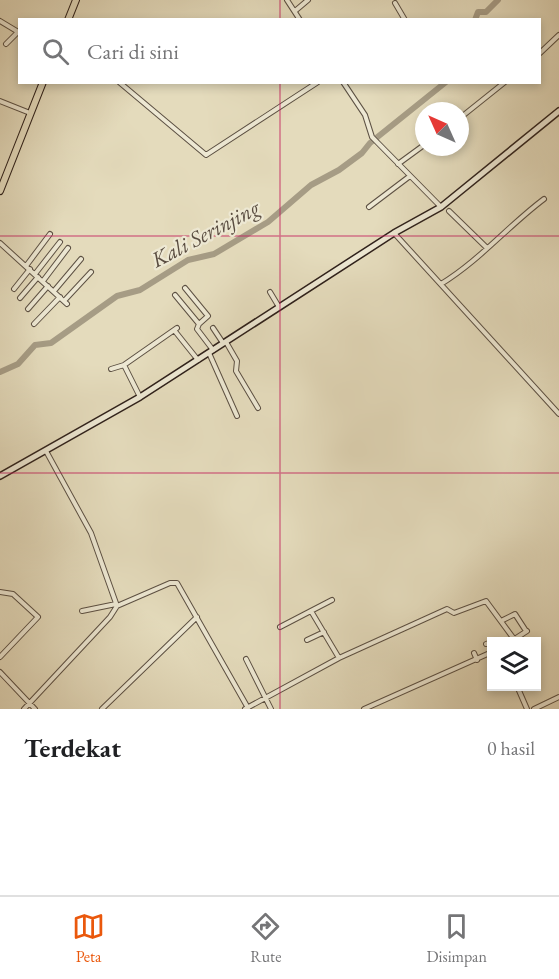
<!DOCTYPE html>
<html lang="id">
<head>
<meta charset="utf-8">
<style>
  :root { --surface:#fff; --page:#f6f6f6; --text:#202124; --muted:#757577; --line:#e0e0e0; --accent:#ea580c }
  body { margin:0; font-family:"EB Garamond",serif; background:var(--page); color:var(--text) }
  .controls { position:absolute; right:18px; bottom:18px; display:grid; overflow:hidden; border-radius:0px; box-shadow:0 3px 9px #0003 }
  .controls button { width:54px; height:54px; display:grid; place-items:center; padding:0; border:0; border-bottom:2px solid var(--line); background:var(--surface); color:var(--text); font:30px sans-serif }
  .compass { position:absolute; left:415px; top:102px; width:54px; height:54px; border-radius:50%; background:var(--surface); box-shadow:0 3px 9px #0003; rotate:315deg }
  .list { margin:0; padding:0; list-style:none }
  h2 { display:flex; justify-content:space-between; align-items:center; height:78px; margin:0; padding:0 24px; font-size:26px }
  h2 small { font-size:20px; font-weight:400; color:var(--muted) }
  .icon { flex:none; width:33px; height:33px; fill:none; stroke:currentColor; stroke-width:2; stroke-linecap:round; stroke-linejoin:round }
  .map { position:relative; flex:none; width:559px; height:709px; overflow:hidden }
  .search { position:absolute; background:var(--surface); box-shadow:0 3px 9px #0003; left:18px; right:18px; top:18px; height:66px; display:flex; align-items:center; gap:15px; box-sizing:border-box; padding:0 21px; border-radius:0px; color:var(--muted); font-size:22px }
  .sheet { height:186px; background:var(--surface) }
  nav { display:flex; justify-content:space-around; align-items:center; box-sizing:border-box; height:84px; border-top:2px solid var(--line); background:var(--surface); font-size:16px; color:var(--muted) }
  nav a { display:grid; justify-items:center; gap:3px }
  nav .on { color:var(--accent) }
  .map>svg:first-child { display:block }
</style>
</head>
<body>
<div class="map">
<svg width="559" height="709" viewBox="0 0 559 709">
  <rect width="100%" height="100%" fill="#e4dbbc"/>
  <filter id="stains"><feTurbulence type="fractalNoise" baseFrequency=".00333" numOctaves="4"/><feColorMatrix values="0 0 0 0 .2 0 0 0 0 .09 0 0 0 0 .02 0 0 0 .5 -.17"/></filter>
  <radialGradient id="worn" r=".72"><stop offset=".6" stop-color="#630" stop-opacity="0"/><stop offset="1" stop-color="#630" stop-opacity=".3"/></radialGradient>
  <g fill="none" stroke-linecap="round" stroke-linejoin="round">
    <!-- river -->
    <path stroke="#a69c85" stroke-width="6" d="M475 20 478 12H486L498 0
      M0 372 18 364 35 345 51 343 117 296 140 290 188 260 214 254 268 222 311 185 339 170 362 153 370 143 446 82"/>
    <defs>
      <path id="street" d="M287 0 300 20
        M395 3 405 20
        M295 11 308 0
        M0 21 20 33
        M6 44 18 32
        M540 53 559 35
        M119 82 206 155 318 82
        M343 82 365 115 372 137 441 207
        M0 101 30 113
        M460 118 505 82
        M398 164 424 145
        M369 207 410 176
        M449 211 487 248
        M394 233 559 414
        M0 243 67 304
        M26 266 50 234
        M35 274 60 242
        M43 281 68 248
        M441 284C479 261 508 226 544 199
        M185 288 208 316 199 324
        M14 289 30 269
        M54 291 81 259
        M270 292 279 307
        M175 295 199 324 197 329 213 350
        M20 298 38 277
        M64 301 91 272
        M28 309 48 286
        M34 324 60 297
        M213 328 223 343
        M174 330 198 360
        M226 342 237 361 236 371 258 408
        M209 353 237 416
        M124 365 140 397
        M111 369 124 365 177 328
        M0 592 13 594 38 617 0 657
        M117 606 170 583H177L248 708
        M82 611 116 604
        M311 611 339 658
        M501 621 515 614 526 631
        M280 627 332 600
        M307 640 324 632
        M510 642 527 631
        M486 644 492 642
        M474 653 477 660
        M246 659 271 709
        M0 672 35 709
        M517 686 527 709
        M24 709 110 617 117 606 91 533 46 451
        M102 709 197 617
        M245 709 339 658 447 609 454 613 486 601 514 639
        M364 709 492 652
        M534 709 559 697"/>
      <path id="secondary" d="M0 476 140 397 394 233 441 207 559 111"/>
      <path id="primary" d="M68 20 76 0
        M0 191 43 82"/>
    </defs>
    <!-- street casing -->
    <use href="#street" stroke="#5c5043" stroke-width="6"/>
    <!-- secondary casing -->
    <use href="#secondary" stroke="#2f211b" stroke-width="8"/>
    <!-- primary casing -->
    <use href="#primary" stroke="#2f211b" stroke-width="8"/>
    <!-- street -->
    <use href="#street" stroke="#ede8d3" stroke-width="4"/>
    <!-- secondary -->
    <use href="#secondary" stroke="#ede8d3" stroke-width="5"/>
    <!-- primary -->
    <use href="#primary" stroke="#e4dbbc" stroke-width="6"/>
  </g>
  <!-- grid -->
  <path fill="none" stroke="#c2185b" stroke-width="1.5" stroke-opacity="0.55" d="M280 0V20M280 82V709M0 236H559M0 473H559"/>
  <g text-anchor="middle" stroke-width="4.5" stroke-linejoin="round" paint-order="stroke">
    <!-- water labels -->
    <g font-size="22" font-style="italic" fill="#594c40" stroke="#ede8d3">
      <text transform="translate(205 233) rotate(-28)" y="8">Kali Serinjing</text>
    </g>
  </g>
  <rect width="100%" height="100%" filter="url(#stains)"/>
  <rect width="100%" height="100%" fill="url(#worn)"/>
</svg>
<div class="controls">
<button><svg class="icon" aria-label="layers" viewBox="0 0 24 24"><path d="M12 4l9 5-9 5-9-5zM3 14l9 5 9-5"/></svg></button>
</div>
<svg class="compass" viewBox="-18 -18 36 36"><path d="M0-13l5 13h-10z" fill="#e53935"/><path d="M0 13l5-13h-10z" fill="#757577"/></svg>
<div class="search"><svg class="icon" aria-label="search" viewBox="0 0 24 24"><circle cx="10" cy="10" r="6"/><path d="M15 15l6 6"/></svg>Cari di sini</div>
</div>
<section class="sheet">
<h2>Terdekat<small>0 hasil</small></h2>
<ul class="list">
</ul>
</section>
<nav>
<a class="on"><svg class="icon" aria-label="map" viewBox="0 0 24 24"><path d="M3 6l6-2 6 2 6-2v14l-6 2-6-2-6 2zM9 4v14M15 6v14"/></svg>Peta</a>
<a><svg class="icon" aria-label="directions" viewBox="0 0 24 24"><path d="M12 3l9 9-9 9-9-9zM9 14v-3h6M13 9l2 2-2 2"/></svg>Rute</a>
<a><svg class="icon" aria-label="saved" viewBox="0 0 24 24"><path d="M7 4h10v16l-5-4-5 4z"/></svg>Disimpan</a>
</nav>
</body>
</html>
